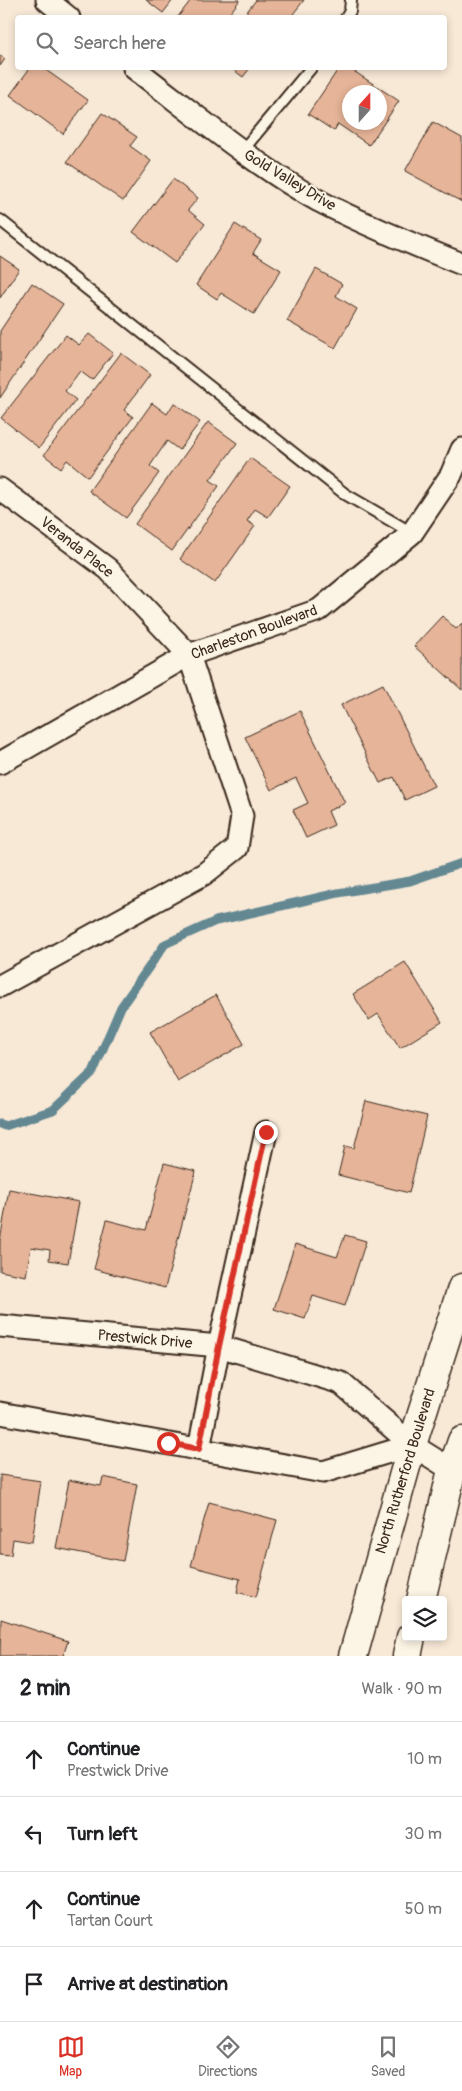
<!DOCTYPE html>
<html lang="en">
<head>
<meta charset="utf-8">
<style>
  :root { --surface:#fff; --page:#f2f2f2; --text:#202124; --muted:#757577; --line:#e0e0e0; --accent:#d93025 }
  body { margin:0; font-family:Pangolin,sans-serif; background:var(--page); color:var(--text) }
  .controls { position:absolute; right:15px; bottom:15px; display:grid; overflow:hidden; border-radius:5px; box-shadow:0 2px 8px #0003 }
  .controls button { width:45px; height:45px; display:grid; place-items:center; padding:0; border:0; border-bottom:1px solid var(--line); background:var(--surface); color:var(--text); font:25px sans-serif }
  .compass { position:absolute; left:342px; top:85px; width:45px; height:45px; border-radius:50%; background:var(--surface); box-shadow:0 2px 8px #0003; rotate:21deg }
  .stop { position:absolute; width:15px; height:15px; margin:-11px; border:4px solid #d93025; border-radius:50%; background:#fff }
  .stop.end { background:#d93025; border-color:#fff; box-shadow:0 1px 5px #0008 }
  .list { margin:0; padding:0; list-style:none }
  h2 { display:flex; justify-content:space-between; align-items:center; height:65px; margin:0; padding:0 20px; font-size:21px }
  h2 small { font-size:16px; font-weight:400; color:var(--muted) }
  .list li { display:grid; grid-template-columns:32px 1fr auto; gap:15px; align-items:center; box-sizing:border-box; height:75px; padding:0 20px; border-top:1px solid var(--line) }
  .list b { display:block; font-size:19px; white-space:nowrap }
  .list p { margin:0; font-size:16px; white-space:nowrap; color:var(--muted) }
  .list em { font-size:16px; font-style:normal; color:var(--muted) }
  .icon { flex:none; width:28px; height:28px; fill:none; stroke:currentColor; stroke-width:2; stroke-linecap:round; stroke-linejoin:round }
  .map { position:relative; flex:none; width:462px; height:1656px; overflow:hidden }
  .search { position:absolute; background:var(--surface); box-shadow:0 2px 8px #0003; left:15px; right:15px; top:15px; height:55px; display:flex; align-items:center; gap:12px; box-sizing:border-box; padding:0 18px; border-radius:5px; color:var(--muted); font-size:19px }
  .sheet { height:365px; background:var(--surface) }
  nav { display:flex; justify-content:space-around; align-items:center; box-sizing:border-box; height:70px; border-top:1px solid var(--line); background:var(--surface); font-size:14px; color:var(--muted) }
  nav a { display:grid; justify-items:center; gap:2px }
  nav .on { color:var(--accent) }
  .map>svg:first-child { display:block }
</style>
</head>
<body>
<div class="map">
<svg width="462" height="1656" viewBox="0 0 462 1656">
  <rect width="100%" height="100%" fill="#f8e8d6"/>
  <filter id="ink" filterUnits="userSpaceOnUse"><feTurbulence type="fractalNoise" baseFrequency=".02" numOctaves="2"/><feDisplacementMap in="SourceGraphic" scale="10" xChannelSelector="R" yChannelSelector="G"/><feConvolveMatrix kernelMatrix="1 2 1 2 8 2 1 2 1" color-interpolation-filters="sRGB"/></filter>
  <g filter="url(#ink)">
    <g fill="none" stroke-linecap="round" stroke-linejoin="round">
      <!-- stream -->
      <path stroke="#648892" stroke-width="9" d="M0 1124 5 1126 53 1110 93 1072 121 1007 165 944 216 921 338 893 410 881 462 863"/>
    </g>
    <!-- building -->
    <path fill="#e6b498" stroke="#3b2a1e" fill-rule="evenodd" d="M146 0H173L163 13Z
      M191 0H240L226 18H177Z
      M256 0H304L290 18H242Z
      M0 55 5 59 0 66Z
      M30 68H43L88 100 63 134 10 95Z
      M231 68H250L243 77Z
      M339 68H349L399 101 369 145 338 124 334 131 308 114ZM350 92H380V122H350Z
      M102 113 137 137 130 146 151 161 123 201 67 162Z
      M433 122 462 138V202L405 171Z
      M173 179 198 198 188 210 205 224 175 263 133 232Z
      M235 224 261 240 253 253 281 270 254 314 221 293 217 299 196 285Z
      M0 256 19 269 0 298Z
      M316 269 342 284 336 296 357 309 335 348 287 321Z
      M32 283 63 304 0 398V331Z
      M89 334 113 353 92 380 80 371 65 391 76 400 39 448 1 418 66 335 79 345Z
      M121 353 150 375 124 410 133 417 88 477 67 460 61 468 44 455Z
      M152 403 167 414 174 403 200 422 179 450 167 441 150 466 159 473 126 518 89 491Z
      M208 422 237 443 210 480 219 486 172 551 135 524Z
      M250 458 290 486 268 517 255 509 247 521 255 526 215 583 180 559Z
      M442 616 456 629 462 623V690L414 646Z
      M383 684 434 786 405 800 394 777 380 783 341 705Z
      M300 711 345 803 328 811 334 825 306 838 293 810 308 803 296 778 271 790 245 737Z
      M405 962 442 1022 400 1048 378 1014 369 1020 353 994Z
      M216 995 244 1044 178 1082 150 1032Z
      M366 1101 427 1116 409 1193 338 1175 345 1146 354 1148Z
      M164 1163 196 1171 165 1288 94 1269 107 1220 146 1230Z
      M9 1189 79 1202 68 1263 49 1260 50 1250 31 1247 26 1276 0 1271V1241Z
      M345 1235 366 1241 345 1306 313 1296 305 1319 274 1309 295 1244 337 1257Z
      M0 1475 41 1481 32 1542 13 1539 11 1555 0 1554Z
      M103 1477 137 1484 123 1561 56 1548 69 1480 101 1486Z
      M209 1502 277 1520 256 1597 237 1592 240 1579 191 1566Z
      M1 1619 68 1641 63 1656H0Z"/>
    <g fill="none" stroke-linecap="round" stroke-linejoin="round">
      <defs>
        <path id="lane" d="M346 18 350 11 351 0
          M242 151 311 68
          M0 220 345 494 412 533"/>
        <path id="street" d="M47 0 69 18
          M134 68C193 113 254 165 319 201 365 225 414 245 462 264
          M0 489 108 569 189 655 242 816 237 848 204 874 0 986
          M0 763 189 655 319 610 412 533 451 475 462 449
          M0 1326 219 1346 341 1383 412 1445 452 1470
          M0 1413 323 1472 412 1445
          M199 1449 219 1346 266 1132"/>
        <path id="primary" d="M421 1600 452 1470 462 1441
          M353 1656 412 1445 462 1288
          M407 1656 411 1637"/>
      </defs>
      <!-- lane casing -->
      <use href="#lane" stroke="#3b2a1e" stroke-width="14"/>
      <!-- street casing -->
      <use href="#street" stroke="#3b2a1e" stroke-width="25"/>
      <!-- primary casing -->
      <use href="#primary" stroke="#3b2a1e" stroke-width="31"/>
      <!-- lane -->
      <use href="#lane" stroke="#fcf5e5" stroke-width="10"/>
      <!-- street -->
      <use href="#street" stroke="#fcf5e5" stroke-width="21"/>
      <!-- primary -->
      <use href="#primary" stroke="#fcf5e5" stroke-width="28"/>
    </g>
  </g>
  <g fill="none" stroke-linecap="round" stroke-linejoin="round" filter="url(#ink)">
    <!-- route -->
    <path stroke="#d93025" stroke-width="6" d="M168 1443 199 1449 219 1346 266 1132"/>
  </g>
  <g text-anchor="middle" stroke-width="4" stroke-linejoin="round" paint-order="stroke">
    <!-- street labels -->
    <g font-size="15" fill="#3b2a1e" stroke="#fcf5e5">
      <text transform="translate(290 180) rotate(31)" y="5">Gold Valley Drive</text>
      <text transform="translate(77 547) rotate(38)" y="5">Veranda Place</text>
      <text transform="translate(254 632) rotate(-20)" y="5">Charleston Boulevard</text>
      <text transform="translate(145 1339) rotate(5)" y="5">Prestwick Drive</text>
      <text transform="translate(405 1471) rotate(-73)" y="5">North Rutherford Boulevard</text>
    </g>
  </g>
</svg>
<div class="controls">
<button><svg class="icon" aria-label="layers" viewBox="0 0 24 24"><path d="M12 4l9 5-9 5-9-5zM3 14l9 5 9-5"/></svg></button>
</div>
<svg class="compass" viewBox="-18 -18 36 36"><path d="M0-13l5 13h-10z" fill="#e53935"/><path d="M0 13l5-13h-10z" fill="#757577"/></svg>
<div class="stop" style="left:168px;top:1443px"></div>
<div class="stop end" style="left:266px;top:1132px"></div>
<div class="search"><svg class="icon" aria-label="search" viewBox="0 0 24 24"><circle cx="10" cy="10" r="6"/><path d="M15 15l6 6"/></svg>Search here</div>
</div>
<section class="sheet">
<h2>2 min<small>Walk · 90 m</small></h2>
<ul class="list">
<li><svg class="icon" aria-label="ahead" viewBox="0 0 24 24"><path d="M12 20V5M6 11l6-6 6 6"/></svg><div><b>Continue</b><p>Prestwick Drive</p></div><em>10 m</em></li>
<li><svg class="icon" aria-label="left" viewBox="0 0 24 24"><path d="M17 20v-9H6M10 6l-5 5 5 5"/></svg><div><b>Turn left</b></div><em>30 m</em></li>
<li><svg class="icon" aria-label="ahead" viewBox="0 0 24 24"><path d="M12 20V5M6 11l6-6 6 6"/></svg><div><b>Continue</b><p>Tartan Court</p></div><em>50 m</em></li>
<li><svg class="icon" aria-label="arrive" viewBox="0 0 24 24"><path d="M6 21V4h12l-3 4 3 4H6"/></svg><div><b>Arrive at destination</b></div></li>
</ul>
</section>
<nav>
<a class="on"><svg class="icon" aria-label="map" viewBox="0 0 24 24"><path d="M3 6l6-2 6 2 6-2v14l-6 2-6-2-6 2zM9 4v14M15 6v14"/></svg>Map</a>
<a><svg class="icon" aria-label="directions" viewBox="0 0 24 24"><path d="M12 3l9 9-9 9-9-9zM9 14v-3h6M13 9l2 2-2 2"/></svg>Directions</a>
<a><svg class="icon" aria-label="saved" viewBox="0 0 24 24"><path d="M7 4h10v16l-5-4-5 4z"/></svg>Saved</a>
</nav>
</body>
</html>
